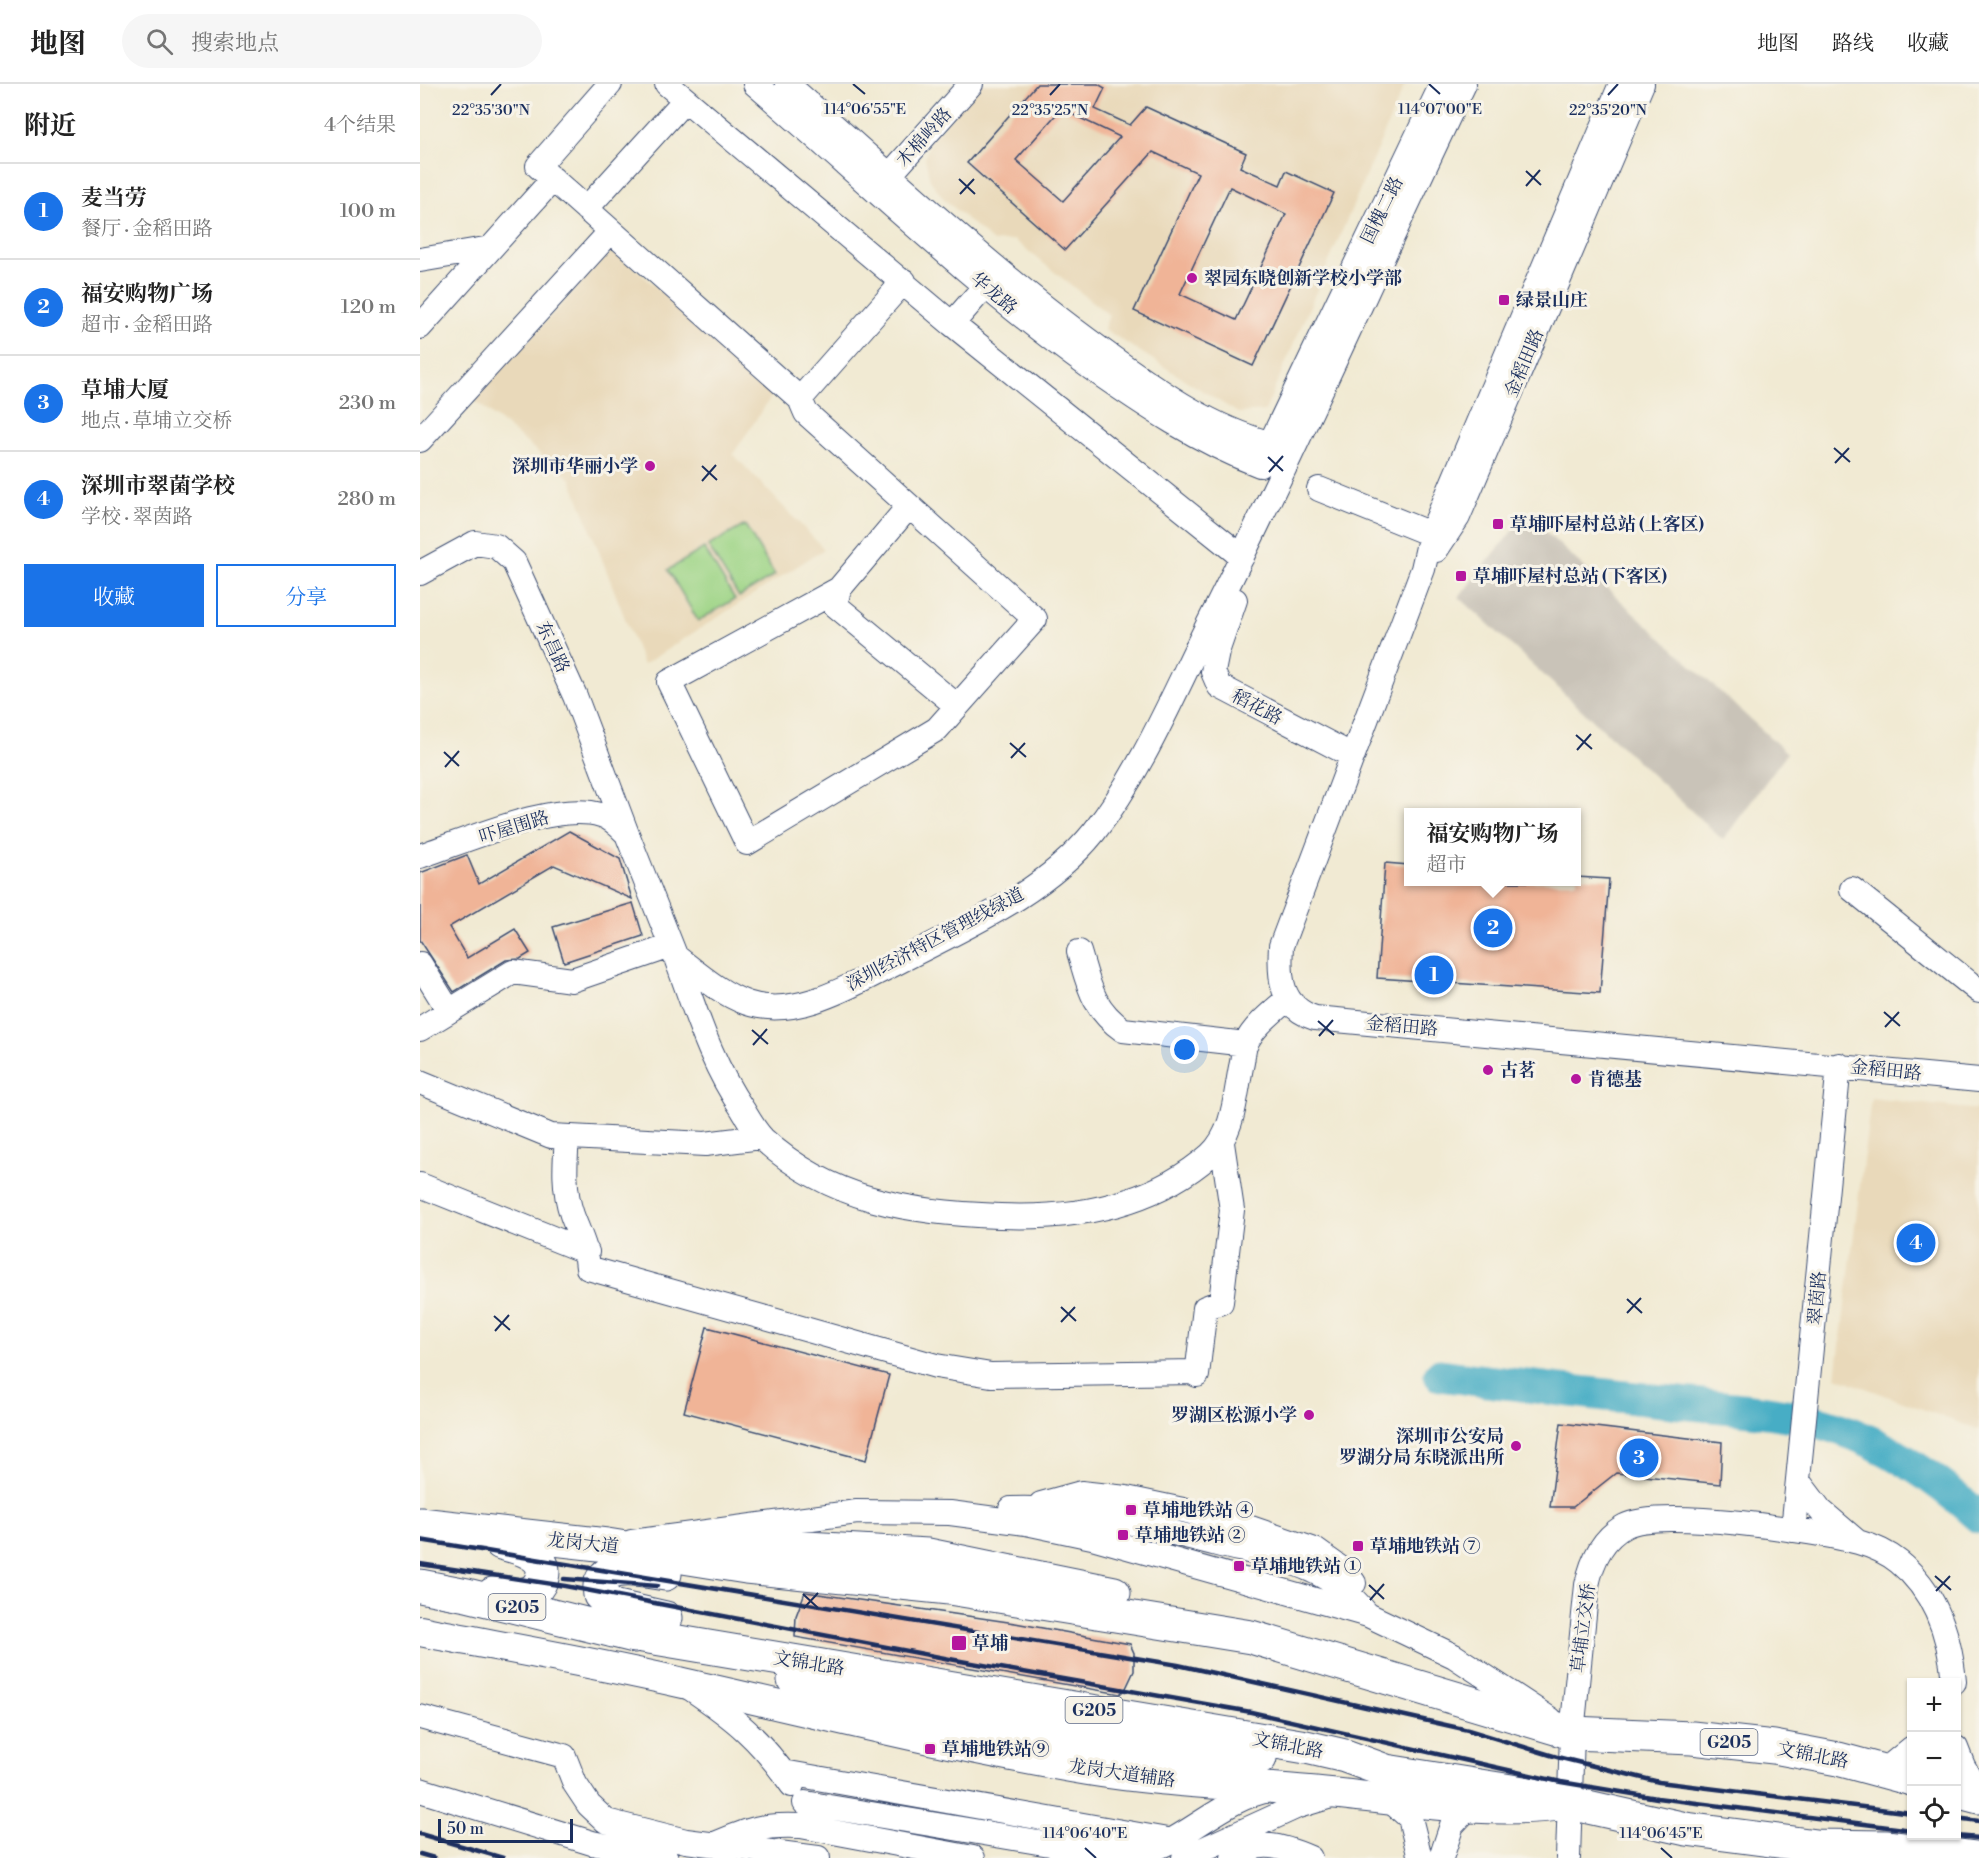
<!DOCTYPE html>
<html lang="zh">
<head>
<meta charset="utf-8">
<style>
  :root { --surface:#fff; --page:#f6f6f6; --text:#222; --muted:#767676; --line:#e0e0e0; --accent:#1a73e8 }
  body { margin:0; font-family:"Libre Bodoni","Noto Serif SC",serif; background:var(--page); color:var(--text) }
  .controls { position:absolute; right:18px; bottom:18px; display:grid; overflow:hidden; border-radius:0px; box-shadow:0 2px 4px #0004 }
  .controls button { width:54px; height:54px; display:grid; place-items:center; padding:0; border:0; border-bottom:2px solid var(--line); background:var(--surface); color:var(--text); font:30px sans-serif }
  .scale { position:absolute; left:18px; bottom:15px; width:135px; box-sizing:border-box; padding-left:6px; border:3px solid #1b2f5e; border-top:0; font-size:16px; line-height:21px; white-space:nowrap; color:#1b2f5e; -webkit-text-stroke:4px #f7f3e8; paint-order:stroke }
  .you { position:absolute; left:765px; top:966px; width:21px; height:21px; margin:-15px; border:4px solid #fff; border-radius:50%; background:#1a73e8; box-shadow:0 0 0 9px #1a73e833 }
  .badge { display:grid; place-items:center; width:39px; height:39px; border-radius:50%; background:var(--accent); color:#fff; font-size:20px; font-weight:700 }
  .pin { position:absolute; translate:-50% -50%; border:3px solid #fff; box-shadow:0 2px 6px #0006 }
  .popup { position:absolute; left:984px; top:724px; width:177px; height:78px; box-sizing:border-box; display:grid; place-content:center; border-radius:0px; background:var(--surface); filter:drop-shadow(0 2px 4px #0005); font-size:20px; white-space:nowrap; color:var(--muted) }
  .popup b { font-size:22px; color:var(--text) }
  .popup::after { content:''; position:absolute; left:50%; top:100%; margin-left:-12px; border:12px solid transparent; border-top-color:var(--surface) }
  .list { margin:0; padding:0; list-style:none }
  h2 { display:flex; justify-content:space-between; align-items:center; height:78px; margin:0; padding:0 24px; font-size:26px }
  h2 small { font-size:20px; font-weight:400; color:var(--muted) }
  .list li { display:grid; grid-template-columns:39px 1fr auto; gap:18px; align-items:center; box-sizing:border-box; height:96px; padding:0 24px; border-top:2px solid var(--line) }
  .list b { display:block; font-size:22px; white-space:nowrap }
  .list p { margin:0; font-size:20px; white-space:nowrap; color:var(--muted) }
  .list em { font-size:20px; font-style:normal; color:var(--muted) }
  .actions { display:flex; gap:12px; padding:18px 24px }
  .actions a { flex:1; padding:14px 0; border:2px solid var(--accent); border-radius:0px; text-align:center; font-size:21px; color:var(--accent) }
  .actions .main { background:var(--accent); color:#fff }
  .icon { flex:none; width:33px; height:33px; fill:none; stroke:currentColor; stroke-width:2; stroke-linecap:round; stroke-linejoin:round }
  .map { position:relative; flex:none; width:1559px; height:1774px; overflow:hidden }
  header { display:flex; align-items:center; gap:36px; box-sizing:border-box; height:84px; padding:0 30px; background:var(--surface); border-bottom:2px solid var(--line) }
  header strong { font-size:28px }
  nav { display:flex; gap:33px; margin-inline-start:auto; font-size:21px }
  .search { width:420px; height:54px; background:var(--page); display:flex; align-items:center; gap:15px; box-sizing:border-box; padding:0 21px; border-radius:33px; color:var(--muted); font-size:22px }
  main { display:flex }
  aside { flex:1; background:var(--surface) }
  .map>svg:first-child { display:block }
</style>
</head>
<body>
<header>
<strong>地图</strong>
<div class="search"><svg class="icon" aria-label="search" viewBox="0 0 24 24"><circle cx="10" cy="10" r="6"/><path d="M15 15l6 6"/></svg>搜索地点</div>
<nav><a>地图</a><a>路线</a><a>收藏</a></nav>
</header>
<main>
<aside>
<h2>附近<small>4个结果</small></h2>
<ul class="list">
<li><span class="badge">1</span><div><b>麦当劳</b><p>餐厅 · 金稻田路</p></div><em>100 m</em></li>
<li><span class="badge">2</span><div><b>福安购物广场</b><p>超市 · 金稻田路</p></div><em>120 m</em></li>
<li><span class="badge">3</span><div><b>草埔大厦</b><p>地点 · 草埔立交桥</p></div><em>230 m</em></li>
<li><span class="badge">4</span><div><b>深圳市翠菌学校</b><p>学校 · 翠茵路</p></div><em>280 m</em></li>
</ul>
<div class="actions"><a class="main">收藏</a><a>分享</a></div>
</aside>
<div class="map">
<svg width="1559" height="1774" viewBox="0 0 1559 1774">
  <rect width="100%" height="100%" fill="#f7f3e8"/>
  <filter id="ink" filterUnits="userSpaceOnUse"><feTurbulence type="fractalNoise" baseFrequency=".0167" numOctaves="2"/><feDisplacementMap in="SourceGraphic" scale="12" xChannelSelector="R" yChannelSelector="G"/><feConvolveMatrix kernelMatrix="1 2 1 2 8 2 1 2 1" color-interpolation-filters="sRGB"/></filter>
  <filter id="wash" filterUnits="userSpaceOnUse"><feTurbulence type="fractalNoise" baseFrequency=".008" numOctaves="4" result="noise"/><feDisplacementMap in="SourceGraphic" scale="24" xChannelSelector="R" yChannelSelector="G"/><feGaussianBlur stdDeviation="1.35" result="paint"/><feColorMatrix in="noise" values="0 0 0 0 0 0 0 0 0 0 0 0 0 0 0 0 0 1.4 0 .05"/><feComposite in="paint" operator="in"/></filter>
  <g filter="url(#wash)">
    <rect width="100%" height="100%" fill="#f1ead3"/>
    <!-- built -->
    <path fill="#e9d9ba" d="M561 0H985L845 327 818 329 684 245 689 231 594 156 573 158 524 115 510 96 505 74 510 57Z
      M193 164 353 310 313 370 404 465 223 581 151 395 54 316Z
      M1451 1014 1559 1026V1346L1416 1293Z"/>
    <!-- industrial -->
    <path fill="#c9c3b8" d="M1106 430 1367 669 1303 756 1039 513Z"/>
    <!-- green -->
    <path fill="#9dd485" stroke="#5c8272" stroke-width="1.5" d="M325 441 355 491 319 513 288 462Z
      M284 464 315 515 278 537 248 486Z"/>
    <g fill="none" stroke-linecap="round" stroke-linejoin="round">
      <!-- river -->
      <path stroke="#46adc5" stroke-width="33" d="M1020 1291C1100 1302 1180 1310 1260 1319 1310 1324 1369 1327 1417 1344 1470 1362 1518 1396 1559 1433"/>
    </g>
    <g id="blocks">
      <!-- building -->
      <path fill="#f0b497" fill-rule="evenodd" d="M617 0H678L685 4 675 25 710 41 726 23 826 69 820 83 860 101 866 87 914 109 833 282 714 227 778 89 733 68 645 166 547 79ZM641 25 700 53 643 117 596 76ZM810 103 866 130 816 236 760 210Z
        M149 747 200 775 212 815 134 781 29 843 47 874 95 845 110 869 100 875 86 876 34 908 0 856V789L47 771 59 800Z
        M965 779 989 781V798H1157V793L1189 795 1180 909 957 894Z
        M213 819 223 852 144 878 133 843Z
        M287 1243 469 1291 446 1376 264 1328Z
        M1141 1339 1302 1358 1300 1400 1196 1389 1153 1423H1130Z
        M385 1508 595 1539 710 1560 714 1569V1587L706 1604 700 1610 375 1553 376 1532Z"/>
    </g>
  </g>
  <g filter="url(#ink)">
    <use href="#blocks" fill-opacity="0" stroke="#3b4b70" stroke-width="1.5"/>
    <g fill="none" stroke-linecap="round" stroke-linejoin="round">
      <defs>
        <path id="minor" d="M190 0 118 82 380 315
          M247 0 532 240 822 473
          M335 0C446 96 552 199 671 284 724 321 779 358 840 381L1022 0
          M367 0C474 94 578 193 694 275 742 309 792 344 849 359
          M1201 0 1011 450 1003 485 861 862C859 893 860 923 895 934L1559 996
          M459 103 551 0
          M166 125 265 16
          M0 176 71 164
          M532 240 565 202
          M0 243 133 95
          M0 356 191 147
          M899 405 1023 455
          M489 422 419 505 415 521 537 622
          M1016 466 1038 433 1222 0
          M0 489 55 459 76 462 94 478 155 612 207 750
          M419 505 249 598 327 759 517 645 615 535 386 329 380 315 484 197
          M815 516 797 568 793 588 799 602 931 671
          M0 772C46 757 134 717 181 731 192 734 200 743 207 750 223 790 239 831 255 871 275 925 290 978 323 1026 329 1036 335 1047 343 1055 411 1117 491 1129 580 1132 654 1135 732 1122 790 1071 814 1049 815 1013 821 983 823 976 823 966 826 959 835 941 853 928 867 915
          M1432 805 1559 907
          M659 868C669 901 672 924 703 946L826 960
          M255 872C276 888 301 910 327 919 376 936 434 900 476 879 545 843 624 810 674 748 723 686 756 604 792 533 880 358 959 177 1044 0
          M0 880 29 927
          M0 945 93 888 152 896 251 862
          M0 998 131 1052 285 1060 341 1053
          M147 1053C145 1080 143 1105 152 1131 159 1150 167 1164 168 1184L516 1282 571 1291 777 1288
          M0 1101 167 1168
          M777 1291 785 1224 801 1218 812 1126 802 1059
          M1379 1398 1401 1427 1435 1456
          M621 1420 661 1409 706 1414 763 1426 828 1443 895 1466 923 1486 934 1499
          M591 1425C662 1422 728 1443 797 1460 829 1468 864 1473 893 1487 915 1497 931 1511 946 1529
          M1373 1446 1419 981
          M212 1458 437 1428 530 1429 606 1439 672 1453 948 1531 1034 1572 1130 1635
          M270 1604C316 1635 340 1655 372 1701
          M0 1633 144 1672 155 1700 169 1721 186 1737 266 1757 398 1774
          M1536 1664 1543 1682 1559 1710
          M1464 1687 1492 1664
          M363 1688 753 1757
          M0 1706 172 1759 246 1774
          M972 1718 990 1734 1000 1774
          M385 1719 708 1773C761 1764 799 1714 851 1706
          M295 1760C330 1745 343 1740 381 1742L553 1774
          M764 1774 878 1722 911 1712
          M813 1774C839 1754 862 1762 890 1774
          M1021 1774 1032 1741 1048 1724
          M1148 1774 1152 1649 1167 1501C1172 1477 1182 1454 1205 1442 1238 1423 1397 1447 1438 1458 1452 1462 1468 1469 1479 1478 1516 1508 1530 1552 1534 1598"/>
        <path id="major" d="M0 1547C88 1564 176 1579 263 1599 398 1629 532 1663 668 1686 741 1698 815 1700 889 1707 974 1714 1058 1732 1144 1721"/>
        <path id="highway" d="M0 1440 187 1461 326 1483 529 1504 831 1553 1152 1649 1272 1654 1354 1663 1418 1675 1492 1695
          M285 1458 508 1471 694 1509
          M245 1490C223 1487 175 1475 180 1511L193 1522 246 1534
          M0 1502 47 1511 214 1552
          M73 1510C84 1510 100 1513 111 1508 117 1505 120 1500 122 1494 129 1470 97 1463 81 1459
          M193 1547 886 1663 925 1672 966 1687 1110 1710 1266 1745 1396 1762 1468 1763 1556 1774
          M374 1596 538 1636 638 1655 840 1674
          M1536 1707 1559 1713"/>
      </defs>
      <!-- minor casing -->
      <use href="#minor" stroke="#3b4b70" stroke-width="26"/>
      <!-- major casing -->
      <use href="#major" stroke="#3b4b70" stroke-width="32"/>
      <!-- highway casing -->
      <use href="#highway" stroke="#3b4b70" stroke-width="35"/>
      <!-- minor -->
      <use href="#minor" stroke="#fff" stroke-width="24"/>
      <!-- major -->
      <use href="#major" stroke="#fff" stroke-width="30"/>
      <!-- highway -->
      <use href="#highway" stroke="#fff" stroke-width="33"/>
      <!-- rail -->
      <path stroke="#1b2f5e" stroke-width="4.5" d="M0 1456 758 1581 1048 1646 1137 1673 1239 1698 1492 1729
        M0 1480 145 1502 535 1576 831 1628 1141 1698 1237 1714 1492 1746
        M144 1495 237 1502
        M1536 1734 1559 1737
        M0 1750 83 1774
        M1536 1752 1559 1754
        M0 1770 14 1774"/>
    </g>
  </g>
  <!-- ticks -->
  <path fill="none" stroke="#1b2f5e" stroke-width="2" d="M433 0 445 10M1009 0 1020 10M71 11 81 0M630 11 640 0M1188 11 1198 0M1106 87 1121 101M539 95 555 110M1106 102 1120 86M540 110 554 95M1414 364 1430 378M848 373 863 387M1415 379 1429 364M282 382 297 396M849 388 863 372M282 397 296 381M1156 651 1172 665M590 659 606 673M1157 666 1171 650M24 668 39 682M591 674 605 659M25 683 39 667M1464 928 1480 942M898 937 914 951M1465 943 1479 928M332 946 348 960M899 952 913 936M333 961 347 945M1207 1215 1222 1229M641 1223 656 1237M1207 1229 1221 1214M74 1232 90 1246M641 1238 655 1223M75 1247 89 1231M1515 1492 1531 1506M949 1501 964 1515M1516 1507 1530 1492M383 1510 398 1524M950 1516 964 1500M384 1524 398 1509M665 1764 676 1774M1241 1764 1252 1774"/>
  <!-- markers -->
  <g fill="#b5179e" stroke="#f7f3e8" stroke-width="2">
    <circle cx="772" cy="194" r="6"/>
    <rect x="1078" y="210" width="12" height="12" rx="3"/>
    <circle cx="230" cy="382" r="6"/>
    <rect x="1072" y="434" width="12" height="12" rx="3"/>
    <rect x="1035" y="486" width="12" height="12" rx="3"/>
    <circle cx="1068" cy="986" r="6"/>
    <circle cx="1156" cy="995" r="6"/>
    <circle cx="889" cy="1331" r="6"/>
    <circle cx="1096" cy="1362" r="6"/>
    <rect x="705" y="1420" width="12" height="12" rx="3"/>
    <rect x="697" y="1445" width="12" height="12" rx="3"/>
    <rect x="932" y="1456" width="12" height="12" rx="3"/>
    <rect x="813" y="1476" width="12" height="12" rx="3"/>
    <rect x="531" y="1551" width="16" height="16" rx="3"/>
    <rect x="504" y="1659" width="12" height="12" rx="3"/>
  </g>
  <g text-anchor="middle" stroke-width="6" stroke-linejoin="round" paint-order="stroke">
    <!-- shield labels -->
    <g fill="#f7f3e8" stroke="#5d6a87" stroke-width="1.5">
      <rect x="68.5" y="1510" width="57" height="26" rx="4.5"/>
      <rect x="645.5" y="1613" width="57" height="26" rx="4.5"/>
      <rect x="1280.5" y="1645" width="57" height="26" rx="4.5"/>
    </g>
    <g font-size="16" font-weight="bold" fill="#1b2f5e">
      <text x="97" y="1529">G205</text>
      <text x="674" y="1632">G205</text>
      <text x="1309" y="1664">G205</text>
    </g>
    <!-- street labels -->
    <g font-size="18" fill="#1b2f5e" stroke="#f7f3e8">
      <text transform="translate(504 53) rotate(-48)" y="6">木棉岭路</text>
      <text transform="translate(962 126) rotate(-64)" y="6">国槐二路</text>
      <text transform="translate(574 209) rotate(40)" y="6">华龙路</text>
      <text transform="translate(1104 279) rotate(-67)" y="6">金稻田路</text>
      <text transform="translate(133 563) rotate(65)" y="6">东昌路</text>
      <text transform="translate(837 623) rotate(28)" y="6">稻花路</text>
      <text transform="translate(94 743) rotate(-17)" y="6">吓屋围路</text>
      <text transform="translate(515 855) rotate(-28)" y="6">深圳经济特区管理线绿道</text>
      <text transform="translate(982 942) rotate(5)" y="6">金稻田路</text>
      <text transform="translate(1466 986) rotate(6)" y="6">金稻田路</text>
      <text transform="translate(1397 1214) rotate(-85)" y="6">翠茵路</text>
      <text transform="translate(163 1459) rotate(6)" y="6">龙岗大道</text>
      <text transform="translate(1163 1544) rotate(-83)" y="6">草埔立交桥</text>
      <text transform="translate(389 1579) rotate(9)" y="6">文锦北路</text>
      <text transform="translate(868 1661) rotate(11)" y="6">文锦北路</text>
      <text transform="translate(1393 1671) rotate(11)" y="6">文锦北路</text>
      <text transform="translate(702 1689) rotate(8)" y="6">龙岗大道辅路</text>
    </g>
    <!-- poi labels -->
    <g font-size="18" font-weight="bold" fill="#1b2f5e" stroke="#f7f3e8" text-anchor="start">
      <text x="784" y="200">翠园东晓创新学校小学部</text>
      <text x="1096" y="222">绿景山庄</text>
      <text x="218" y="388" text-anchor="end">深圳市华丽小学</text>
      <text x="1090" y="446">草埔吓屋村总站 (上客区)</text>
      <text x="1053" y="498">草埔吓屋村总站 (下客区)</text>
      <text x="1080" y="992">古茗</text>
      <text x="1168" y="1001">肯德基</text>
      <text x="877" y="1337" text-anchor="end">罗湖区松源小学</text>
      <text x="1084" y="1358" text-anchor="end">深圳市公安局<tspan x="1084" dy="21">罗湖分局 东晓派出所</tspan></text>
      <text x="723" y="1432">草埔地铁站 ④</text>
      <text x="715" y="1457">草埔地铁站 ②</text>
      <text x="950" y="1468">草埔地铁站 ⑦</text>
      <text x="831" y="1488">草埔地铁站 ①</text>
      <text x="552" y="1565">草埔</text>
      <text x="522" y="1671">草埔地铁站⑨</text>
    </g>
  </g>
  <g font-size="15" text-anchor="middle" fill="#1b2f5e" stroke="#f7f3e8" stroke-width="6" stroke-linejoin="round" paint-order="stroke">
    <text x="445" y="30">114°06'55"E</text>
    <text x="1020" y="30">114°07'00"E</text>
    <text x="71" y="31">22°35'30"N</text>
    <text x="630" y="31">22°35'25"N</text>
    <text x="1188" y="31">22°35'20"N</text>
    <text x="665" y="1754">114°06'40"E</text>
    <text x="1241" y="1754">114°06'45"E</text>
  </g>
</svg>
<div class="controls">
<button>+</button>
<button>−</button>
<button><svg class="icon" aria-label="locate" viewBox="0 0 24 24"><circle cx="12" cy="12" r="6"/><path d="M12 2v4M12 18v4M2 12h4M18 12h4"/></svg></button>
</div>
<div class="scale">50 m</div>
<div class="you"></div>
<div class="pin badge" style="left:1014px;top:891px">1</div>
<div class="pin badge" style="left:1073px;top:844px">2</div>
<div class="popup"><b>福安购物广场</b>超市</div>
<div class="pin badge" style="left:1219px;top:1374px">3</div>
<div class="pin badge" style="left:1496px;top:1159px">4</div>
</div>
</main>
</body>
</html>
